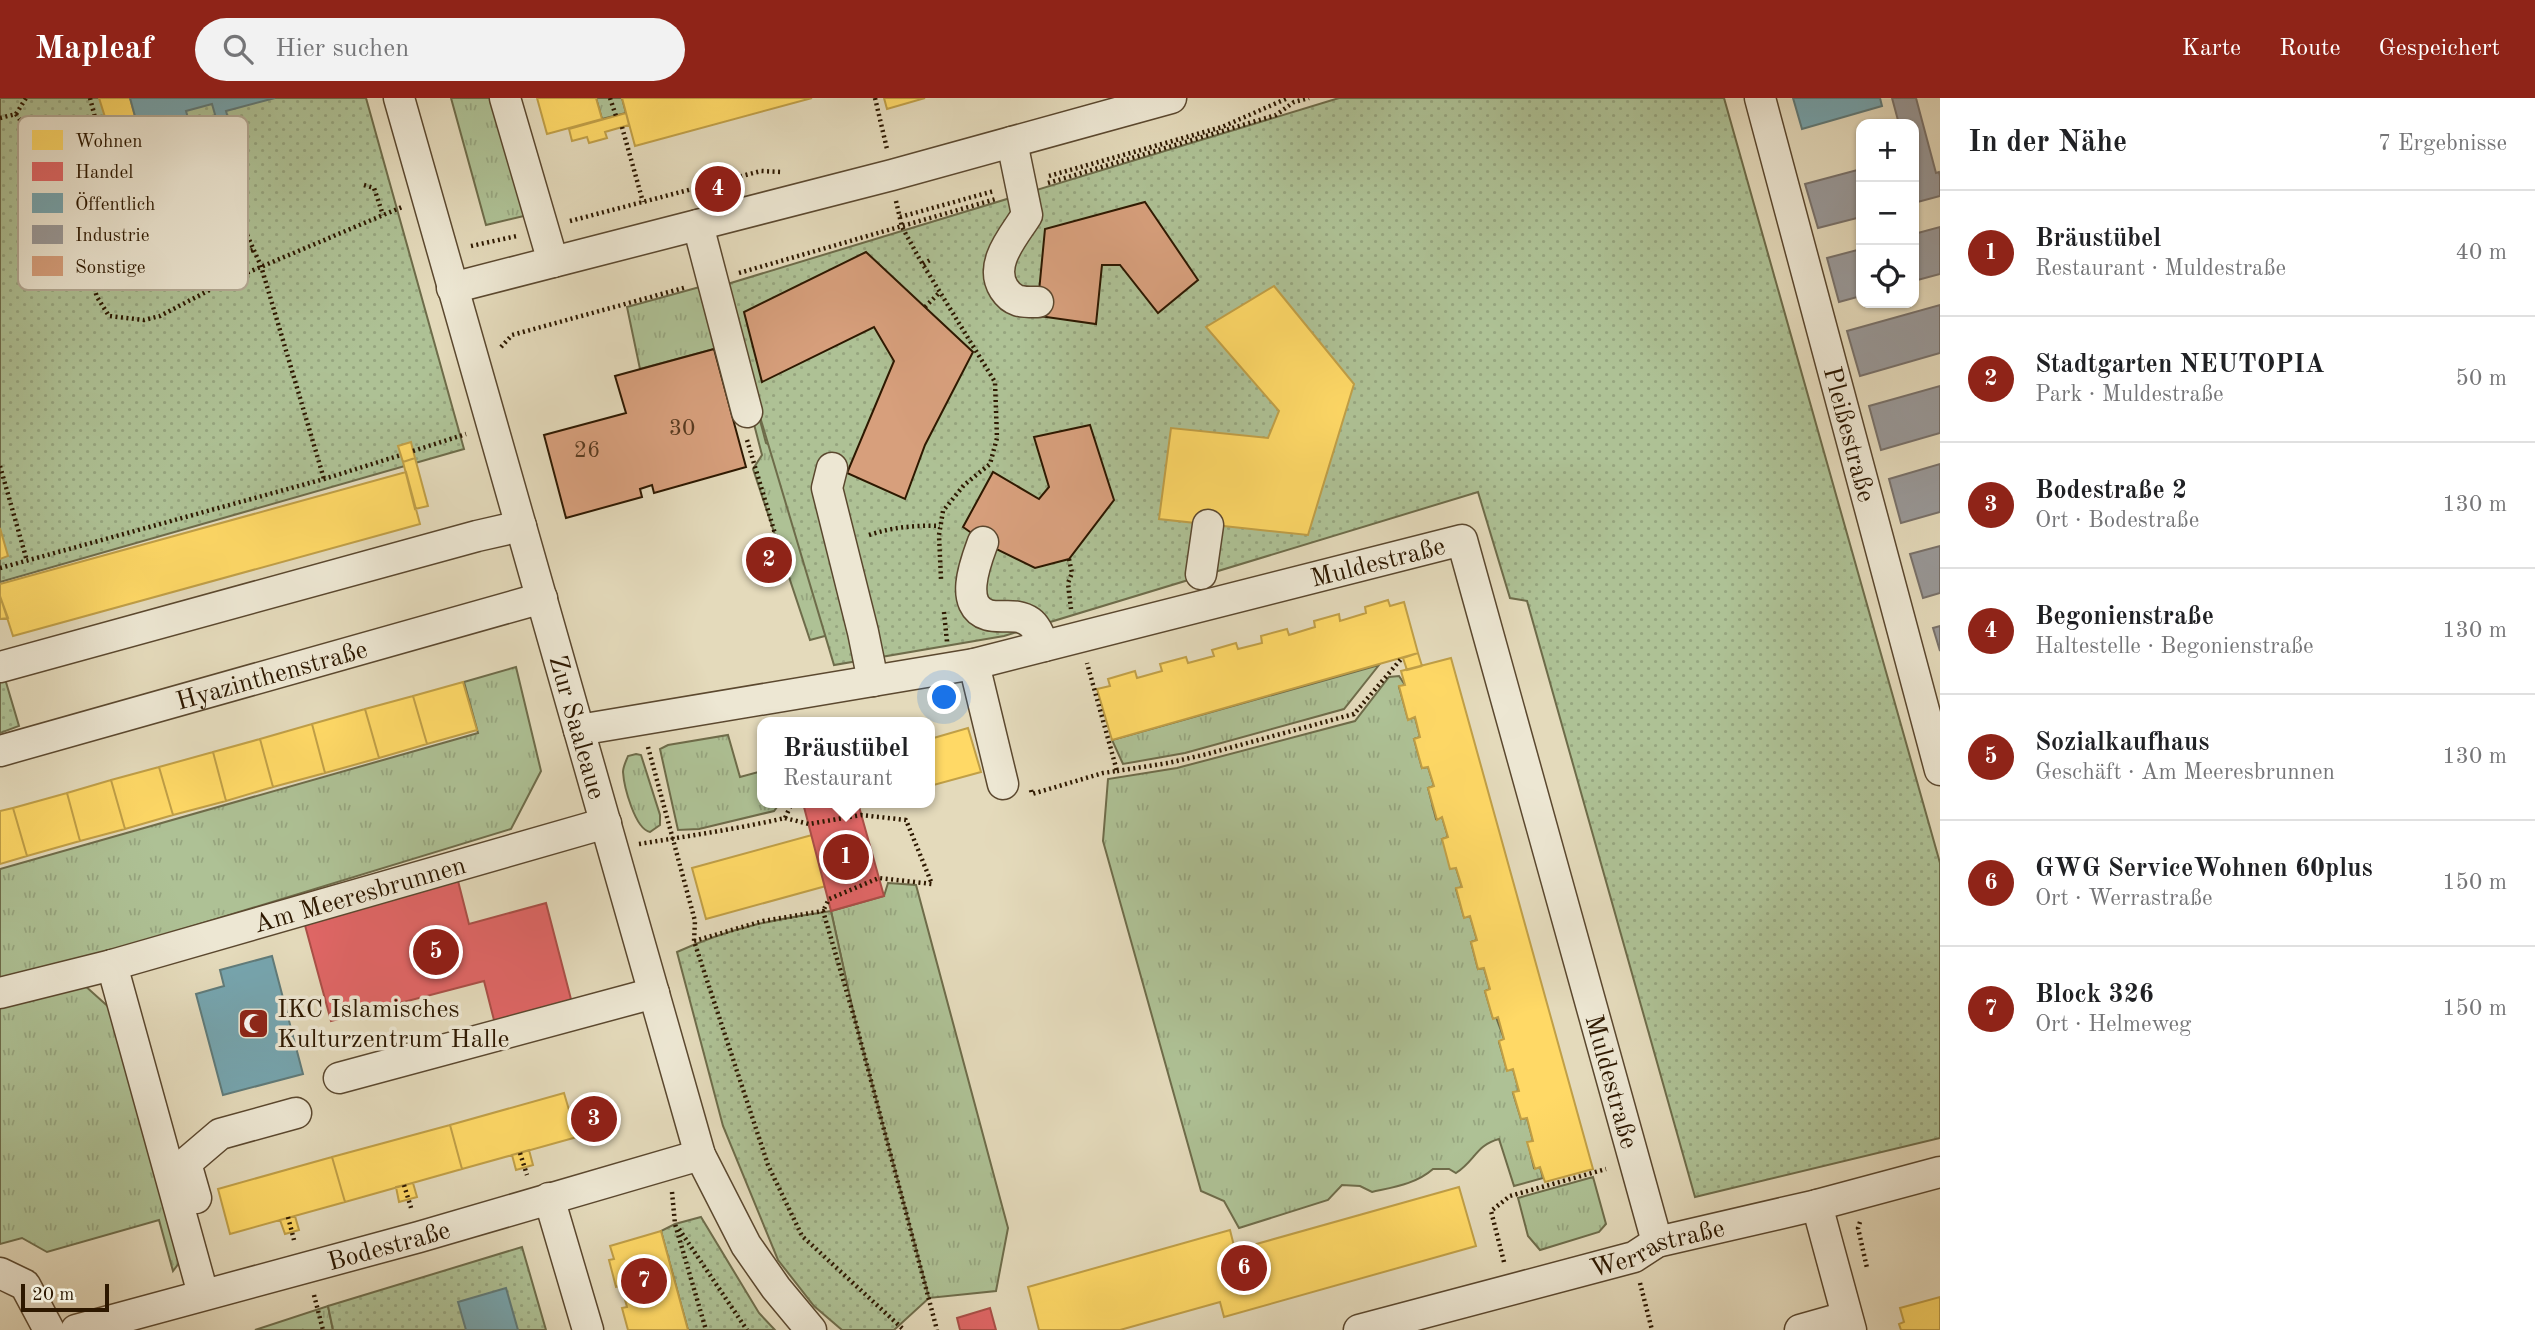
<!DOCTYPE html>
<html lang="de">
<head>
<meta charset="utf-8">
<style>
  :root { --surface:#fff; --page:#f2f2f2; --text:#202124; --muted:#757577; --line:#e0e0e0; --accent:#8f2418 }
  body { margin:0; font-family:"Old Standard TT",serif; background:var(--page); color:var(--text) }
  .controls { position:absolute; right:21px; top:21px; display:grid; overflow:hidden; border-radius:14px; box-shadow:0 2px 5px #0004 }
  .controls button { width:63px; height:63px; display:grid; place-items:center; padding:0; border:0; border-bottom:2px solid var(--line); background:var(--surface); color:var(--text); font:35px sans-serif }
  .scale { position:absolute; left:21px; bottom:18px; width:88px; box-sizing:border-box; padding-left:7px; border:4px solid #2d1800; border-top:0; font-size:19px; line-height:24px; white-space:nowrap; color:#2d1800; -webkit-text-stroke:5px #ede7d3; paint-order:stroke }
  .you { position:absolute; left:945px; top:600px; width:24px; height:24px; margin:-18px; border:5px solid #fff; border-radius:50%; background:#1a73e8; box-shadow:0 0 0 10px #1a73e833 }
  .badge { display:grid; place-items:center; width:46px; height:46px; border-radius:50%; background:var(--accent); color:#fff; font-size:23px; font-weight:700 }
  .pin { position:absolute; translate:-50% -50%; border:4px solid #fff; box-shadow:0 2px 7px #0006 }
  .popup { position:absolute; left:757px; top:619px; width:178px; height:91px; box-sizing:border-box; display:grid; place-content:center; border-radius:14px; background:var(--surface); filter:drop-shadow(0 2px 5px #0005); font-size:23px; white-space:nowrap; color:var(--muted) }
  .popup b { font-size:26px; color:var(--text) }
  .popup::after { content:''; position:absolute; left:50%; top:100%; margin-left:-14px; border:14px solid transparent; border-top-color:var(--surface) }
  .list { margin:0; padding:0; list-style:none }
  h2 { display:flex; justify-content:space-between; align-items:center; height:91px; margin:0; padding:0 28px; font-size:30px }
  h2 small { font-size:23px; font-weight:400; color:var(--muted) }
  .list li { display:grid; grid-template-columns:46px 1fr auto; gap:21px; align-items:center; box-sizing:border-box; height:126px; padding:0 28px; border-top:2px solid var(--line) }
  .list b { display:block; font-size:26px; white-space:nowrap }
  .list p { margin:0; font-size:23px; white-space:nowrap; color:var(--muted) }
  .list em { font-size:23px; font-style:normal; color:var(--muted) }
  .icon { flex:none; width:38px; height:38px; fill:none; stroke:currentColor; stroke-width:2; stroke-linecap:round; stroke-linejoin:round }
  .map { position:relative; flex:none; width:1940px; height:1232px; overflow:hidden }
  header { display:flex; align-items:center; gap:42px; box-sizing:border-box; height:98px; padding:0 35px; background:var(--accent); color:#fff }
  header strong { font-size:33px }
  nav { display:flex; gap:38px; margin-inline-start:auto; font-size:24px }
  .search { width:490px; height:63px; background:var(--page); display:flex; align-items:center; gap:18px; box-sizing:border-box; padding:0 24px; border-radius:38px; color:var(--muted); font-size:26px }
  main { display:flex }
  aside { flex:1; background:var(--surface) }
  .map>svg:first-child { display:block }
</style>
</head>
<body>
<header>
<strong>Mapleaf</strong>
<div class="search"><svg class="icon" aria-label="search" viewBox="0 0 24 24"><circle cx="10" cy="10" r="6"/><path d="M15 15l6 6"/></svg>Hier suchen</div>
<nav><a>Karte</a><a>Route</a><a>Gespeichert</a></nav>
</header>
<main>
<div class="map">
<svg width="1940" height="1232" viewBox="0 0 1940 1232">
  <defs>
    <pattern id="grass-tufts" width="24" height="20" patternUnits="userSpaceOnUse" patternTransform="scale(1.75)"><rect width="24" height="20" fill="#aec195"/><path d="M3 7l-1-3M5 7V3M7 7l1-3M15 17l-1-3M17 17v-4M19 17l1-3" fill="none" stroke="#96a57f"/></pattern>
    <pattern id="park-dots" width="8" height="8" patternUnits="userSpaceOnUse" patternTransform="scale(1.75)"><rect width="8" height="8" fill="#aec195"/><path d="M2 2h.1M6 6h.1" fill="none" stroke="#96a57f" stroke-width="1.8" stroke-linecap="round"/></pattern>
  </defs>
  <rect width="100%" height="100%" fill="#e4dabb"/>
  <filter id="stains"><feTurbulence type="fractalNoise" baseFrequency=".00286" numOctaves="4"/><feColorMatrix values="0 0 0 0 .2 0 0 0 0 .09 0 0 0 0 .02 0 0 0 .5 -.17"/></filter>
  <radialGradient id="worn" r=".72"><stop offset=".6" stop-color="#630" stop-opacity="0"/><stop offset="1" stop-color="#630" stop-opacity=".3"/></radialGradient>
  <!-- grass -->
  <path fill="url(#grass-tufts)" stroke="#6e6c4a" stroke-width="2" d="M451 0H494L528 117 486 127Z
    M596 0H622L626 15 602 21Z
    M723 182 766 345 803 364 836 535 810 542 753 371 762 357 717 183Z
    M707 187 739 306 730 309 714 251 640 271 627 209Z
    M1379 567 1344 611 1185 655 1123 666 1112 642Z
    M516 569 541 673 511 731 0 887V771L478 635 464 584Z
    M1399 578 1405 587 1399 589 1408 621 1415 619 1420 639 1414 641 1422 670 1428 669 1434 688 1428 690 1436 721 1442 719 1448 739 1442 741 1456 770 1462 789 1456 791 1464 819 1470 818 1477 842 1471 844 1478 871 1484 870 1490 891 1485 893 1493 920 1496 919 1504 941 1499 944 1507 972 1513 971 1519 993 1513 995 1521 1021 1527 1020 1533 1043 1528 1045 1534 1070 1540 1069 1543 1080 1514 1088 1499 1041C1476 1047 1475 1063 1456 1075L1449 1071H1433C1416 1086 1394 1089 1372 1094L1360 1088 1342 1087 1328 1102 1239 1130 1224 1103 1201 1093 1103 743 1108 681 1177 670 1355 623 1389 579Z
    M728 637 740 679 762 673V705H780L774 713 699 731 678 732 660 651 668 647Z
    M636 656 641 657 660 717V727L650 734C635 731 624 689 623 674 623 669 626 663 628 658Z
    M888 785 916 787 1008 1130 996 1193 929 1200 855 922 831 813 884 798Z
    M83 886 112 912 182 1161 173 1173 159 1122 47 1154 22 1140 0 1146V908Z
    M1593 1079 1606 1126 1599 1134 1540 1152 1528 1138 1518 1100Z
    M328 1208 333 1232H255Z"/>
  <!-- park -->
  <path fill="url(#park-dots)" stroke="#6e6c4a" stroke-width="2" d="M0 0H366L464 351 0 484Z
    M1339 0H1724L1940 765V1040L1695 1099 1527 503 1510 500 1478 394 1004 538 834 567 721 188Z
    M0 564 19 628 0 635Z
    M831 813 855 922 929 1200 894 1232H842L814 1208 778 1162 723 1028 677 854C732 829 772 822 831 813Z
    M701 1119 759 1215 775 1232H688L661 1133 675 1126Z
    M522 1149 546 1232H333L328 1208Z"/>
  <!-- homes -->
  <path fill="#ffd966" stroke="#c09f47" stroke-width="2" d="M99 0H130L148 66 122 73Z
    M537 0H596L602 21 547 36Z
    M622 0H812L635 48Z
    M884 0H925L887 11Z
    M626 15 629 27 605 34 607 40 589 45 587 39 572 43 569 31Z
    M1274 188 1354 286 1308 437 1159 421 1171 330 1268 340 1279 313 1206 229Z
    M411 344 415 360 403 364 398 348Z
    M415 360 428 408 415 411 403 364Z
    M406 374 420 426 13 538 0 498V486Z
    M0 430 8 458 0 461Z
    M0 498 8 520 0 521Z
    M1388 502 1390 508 1404 504 1418 555 1112 642 1097 591 1110 588 1108 581 1135 573 1137 580 1162 573 1160 566 1186 559 1188 565 1214 558 1212 552 1236 545 1238 551 1262 545 1261 538 1287 531 1289 537 1315 529 1314 523 1339 516 1340 523 1366 515 1365 509Z
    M1418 555 1422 568 1407 572 1403 560Z
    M1451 560 1593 1071 1545 1084 1540 1069 1535 1071 1527 1044 1533 1043 1527 1020 1521 1021 1513 994 1519 993 1513 971 1507 973 1499 943 1504 941 1498 919 1493 921 1485 893 1490 891 1484 870 1478 871 1471 844 1477 842 1470 818 1464 820 1456 790 1462 789 1456 770 1450 771 1442 741 1448 739 1442 719 1437 722 1428 690 1434 688 1428 669 1422 670 1414 641 1420 639 1415 619 1408 622 1399 588 1405 587 1401 573Z
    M463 584 477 632 427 646 413 598Z
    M413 598 427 646 379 660 365 611Z
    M365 611 379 660 325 675 312 626Z
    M312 626 325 675 273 689 260 641Z
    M968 630 981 674 930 688V641Z
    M260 641 273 689 226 703 213 654Z
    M213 654 226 703 173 717 159 669Z
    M159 669 173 717 125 731 111 682Z
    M111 682 125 731 80 743 67 695Z
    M67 695 80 743 27 758 13 710Z
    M13 710 27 758 0 766V713Z
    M812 737 826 788 706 821 692 770Z
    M564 995 577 1039 462 1071 450 1027Z
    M598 1006 605 1032 590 1036 583 1010Z
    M450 1027 462 1071 345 1104 332 1059Z
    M529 1052 533 1067 516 1072 512 1057Z
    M332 1059 345 1104 230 1136 218 1091Z
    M413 1085 417 1099 399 1104 396 1089Z
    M1459 1089 1476 1148 1224 1219 1220 1204 1120 1232H1039L1028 1189 1230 1132 1235 1152Z
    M295 1118 299 1132 285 1136 280 1122Z
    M661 1133 688 1232H628L622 1210 627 1209 621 1187 616 1189 609 1162 614 1161 610 1148Z
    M1940 1199V1232H1901L1899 1226 1904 1224 1900 1210Z"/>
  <!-- shops -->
  <path fill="#e06666" stroke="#aa4f47" stroke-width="2" d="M820 705H858L884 798 831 813 804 709Z
    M457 779 469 826 546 805 572 905 495 926 484 883 331 923 303 820Z
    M990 1210 996 1232H960L957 1220Z"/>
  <!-- public -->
  <path fill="#76a5af" stroke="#607b7a" stroke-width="2" fill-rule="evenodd" d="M130 0H275L226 13 248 92 210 102 224 154 176 167 162 117 135 125 122 73 148 66ZM212 6 220 34 194 42 186 13Z
    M1793 0H1880L1882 8 1802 31Z
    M272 858 303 976 223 997 196 896 224 888 220 872Z
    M506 1190 518 1232H466L458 1204Z"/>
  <!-- industry -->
  <path fill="#999" stroke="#79726b" stroke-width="2" d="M1892 0H1916L1936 75 1939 74 1940 78V98L1914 105V26H1899Z
    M1861 71V119L1818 130 1805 86Z
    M1940 129V176L1914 183V136Z
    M1861 151V198L1839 204 1827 160Z
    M1940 207V255L1860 278 1847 233Z
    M1940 288V335L1881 352 1869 308Z
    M1940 366V414L1901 425 1889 381Z
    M1940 448V495L1923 500 1910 456Z
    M1940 528V553L1933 530Z"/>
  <!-- building -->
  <path fill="#d79f7c" stroke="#2d1800" stroke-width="2" d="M1145 104 1198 182 1158 215 1120 167H1102L1096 226 1032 217 1038 204 1045 131Z
    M866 154 973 254 925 347 905 401 847 375 894 263 874 229 762 284 744 214Z
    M714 251 746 369 654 395 652 387 640 391 642 399 566 420 544 337 626 315 615 278Z
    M1090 327 1114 402 1069 461 1035 470 990 448 963 429 993 374 1039 401 1049 389 1034 339Z"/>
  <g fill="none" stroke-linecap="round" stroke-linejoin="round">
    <defs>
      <g id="minor">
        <path id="s1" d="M399 0 700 1057 746 1147 776 1190 811 1232"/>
        <path d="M505 0 553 164"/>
        <path id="s2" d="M1760 0 1940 672"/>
        <path d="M1012 44 1027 117C1014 138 988 166 1004 191 1013 205 1023 204 1038 204"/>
        <path d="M698 127 747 314"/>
        <path d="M452 190 892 77 1171 0"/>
        <path d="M832 370 827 390 863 534 873 583"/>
        <path d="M983 444C976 463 958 508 988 517 1002 521 1016 514 1030 524 1037 529 1040 540 1044 548"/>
        <path d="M1201 476 1208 427"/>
        <path d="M974 566 1003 686"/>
        <path d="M0 569 477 438 521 428"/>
        <path id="s3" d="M579 632 974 566 1462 442 1657 1144"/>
        <path id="s4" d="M0 653 542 500"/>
        <path d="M112 867 203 1196"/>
        <path id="s5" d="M0 895 112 867 606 725"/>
        <path d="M339 980 654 895"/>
        <path d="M196 1100 186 1065 220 1036 296 1015"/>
        <path d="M549 1100 588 1232"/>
        <path d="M1817 1107 1851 1232"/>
        <path d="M0 1175 25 1187 49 1232"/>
        <path id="s6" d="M76 1232 419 1139 700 1057"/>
        <path id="s7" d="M1359 1232 1634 1159 1657 1144 1817 1107 1940 1074"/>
        <path d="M1800 1232 1846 1219"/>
      </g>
    </defs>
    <!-- minor casing -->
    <use href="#minor" stroke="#5b482f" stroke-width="33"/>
    <!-- path -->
    <path stroke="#2d1800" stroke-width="4.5" stroke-dasharray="2 3.5" stroke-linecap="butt" d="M90 0 137 184 253 152
      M610 0 616 18
      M875 0 887 51
      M16 16 59 80 97 199 109 218 144 222 160 218 223 185 402 109
      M0 20 16 16 26 0
      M622 29 643 104
      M1049 78 1222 29 1288 0
      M1048 85 1276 17 1294 4 1309 0
      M364 87 374 90 383 117
      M229 97 261 168 324 381
      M896 103 902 129 919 160 995 284 997 340 990 366 964 387 943 413 939 437 941 481
      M900 119 994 93
      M570 123 761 73 782 74
      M471 148 517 138
      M923 166 932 161
      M739 175 996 101
      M925 209 940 194
      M501 249 512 237 687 189
      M747 342 782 459
      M413 353 466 336
      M0 368 27 463
      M869 437C893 429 916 427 940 428
      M1069 461 1072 475 1068 485 1071 511
      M0 470 324 381 401 357
      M944 514 947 544
      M648 649 695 823 694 843 768 1067 802 1138 904 1232
      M1117 673 1168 665 1207 656 1354 616 1402 560
      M1031 692 1032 696 1103 675 1117 673 1087 565
      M785 720 809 726 861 717 906 722 932 786 879 780 829 801 823 813
      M639 746C688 738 737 731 785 720L792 705
      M694 843 763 823 823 813 855 922 937 1232
      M520 1055 527 1077
      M404 1087 412 1113
      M672 1094 675 1126 706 1232
      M288 1119 294 1142
      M1860 1124 1858 1130 1867 1170
      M679 1131 747 1232
      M1504 1164 1491 1113 1510 1098 1606 1071
      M1640 1185 1652 1232
      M314 1197 323 1232"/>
    <!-- minor -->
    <use href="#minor" stroke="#ede7d3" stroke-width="30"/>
  </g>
  <!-- icons -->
  <defs>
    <symbol id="mosque-square" viewBox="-11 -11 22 22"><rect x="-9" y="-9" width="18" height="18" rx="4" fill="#8f2418" stroke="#ede7d3"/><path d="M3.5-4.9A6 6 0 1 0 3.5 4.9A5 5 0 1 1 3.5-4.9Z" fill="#fff"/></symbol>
  </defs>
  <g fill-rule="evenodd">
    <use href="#mosque-square" x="236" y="908" width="35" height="35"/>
  </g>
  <g text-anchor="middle" stroke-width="7" stroke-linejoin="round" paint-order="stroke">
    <!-- number labels -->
    <g font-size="23" fill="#583a1f">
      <text x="682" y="337">30</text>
      <text x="587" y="359">26</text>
    </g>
    <!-- street labels -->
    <g font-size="26" fill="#2d1800" stroke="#ede7d3">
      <text dy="9" stroke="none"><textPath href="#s2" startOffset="348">Pleißestraße</textPath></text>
      <text dy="9" stroke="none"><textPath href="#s3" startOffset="817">Muldestraße</textPath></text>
      <text dy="9" stroke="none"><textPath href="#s4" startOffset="282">Hyazinthenstraße</textPath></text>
      <text dy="9" stroke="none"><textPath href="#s1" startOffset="654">Zur Saaleaue</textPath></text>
      <text dy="9" stroke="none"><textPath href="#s5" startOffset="373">Am Meeresbrunnen</textPath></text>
      <text dy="9" stroke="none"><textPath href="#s3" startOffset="1466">Muldestraße</textPath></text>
      <text dy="9" stroke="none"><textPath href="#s6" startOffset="324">Bodestraße</textPath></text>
      <text dy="9" stroke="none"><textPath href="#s7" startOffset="310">Werrastraße</textPath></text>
    </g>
    <!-- poi labels -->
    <g font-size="26" fill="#2d1800" stroke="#ede7d3" text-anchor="start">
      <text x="277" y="919">IKC Islamisches<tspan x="277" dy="30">Kulturzentrum Halle</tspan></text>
    </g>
  </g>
  <!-- legend -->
  <rect x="18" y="18" width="230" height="174" rx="10" fill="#ede7d3" stroke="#b3a994" stroke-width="2"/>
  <rect x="32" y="32" width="31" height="20" fill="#ffd966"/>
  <rect x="32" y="64" width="31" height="19" fill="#e06666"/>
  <rect x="32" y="95" width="31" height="20" fill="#76a5af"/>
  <rect x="32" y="127" width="31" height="19" fill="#999"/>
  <rect x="32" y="158" width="31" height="20" fill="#d79f7c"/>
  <g font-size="19" fill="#2d1800">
    <text x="75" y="49">Wohnen</text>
    <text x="75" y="80">Handel</text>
    <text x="75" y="112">Öffentlich</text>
    <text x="75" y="143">Industrie</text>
    <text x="75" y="175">Sonstige</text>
  </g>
  <rect width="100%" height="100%" filter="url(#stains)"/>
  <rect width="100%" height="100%" fill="url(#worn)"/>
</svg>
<div class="controls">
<button>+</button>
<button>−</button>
<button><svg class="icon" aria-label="locate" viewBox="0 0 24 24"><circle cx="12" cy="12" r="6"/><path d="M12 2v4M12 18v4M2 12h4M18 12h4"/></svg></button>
</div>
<div class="scale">20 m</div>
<div class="you"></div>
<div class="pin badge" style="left:846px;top:759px">1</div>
<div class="popup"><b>Bräustübel</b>Restaurant</div>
<div class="pin badge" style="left:769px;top:462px">2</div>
<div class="pin badge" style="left:594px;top:1021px">3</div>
<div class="pin badge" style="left:718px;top:91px">4</div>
<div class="pin badge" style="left:436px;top:854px">5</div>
<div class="pin badge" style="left:1244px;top:1170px">6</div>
<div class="pin badge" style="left:644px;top:1183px">7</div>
</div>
<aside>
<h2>In der Nähe<small>7 Ergebnisse</small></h2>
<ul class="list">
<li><span class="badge">1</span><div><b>Bräustübel</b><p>Restaurant · Muldestraße</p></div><em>40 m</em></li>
<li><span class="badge">2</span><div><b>Stadtgarten NEUTOPIA</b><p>Park · Muldestraße</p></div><em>50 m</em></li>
<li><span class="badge">3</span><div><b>Bodestraße 2</b><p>Ort · Bodestraße</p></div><em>130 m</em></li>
<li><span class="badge">4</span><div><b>Begonienstraße</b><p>Haltestelle · Begonienstraße</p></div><em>130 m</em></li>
<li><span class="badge">5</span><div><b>Sozialkaufhaus</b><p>Geschäft · Am Meeresbrunnen</p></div><em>130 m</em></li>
<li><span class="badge">6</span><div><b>GWG ServiceWohnen 60plus</b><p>Ort · Werrastraße</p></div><em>150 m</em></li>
<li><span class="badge">7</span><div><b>Block 326</b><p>Ort · Helmeweg</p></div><em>150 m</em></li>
</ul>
</aside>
</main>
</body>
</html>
